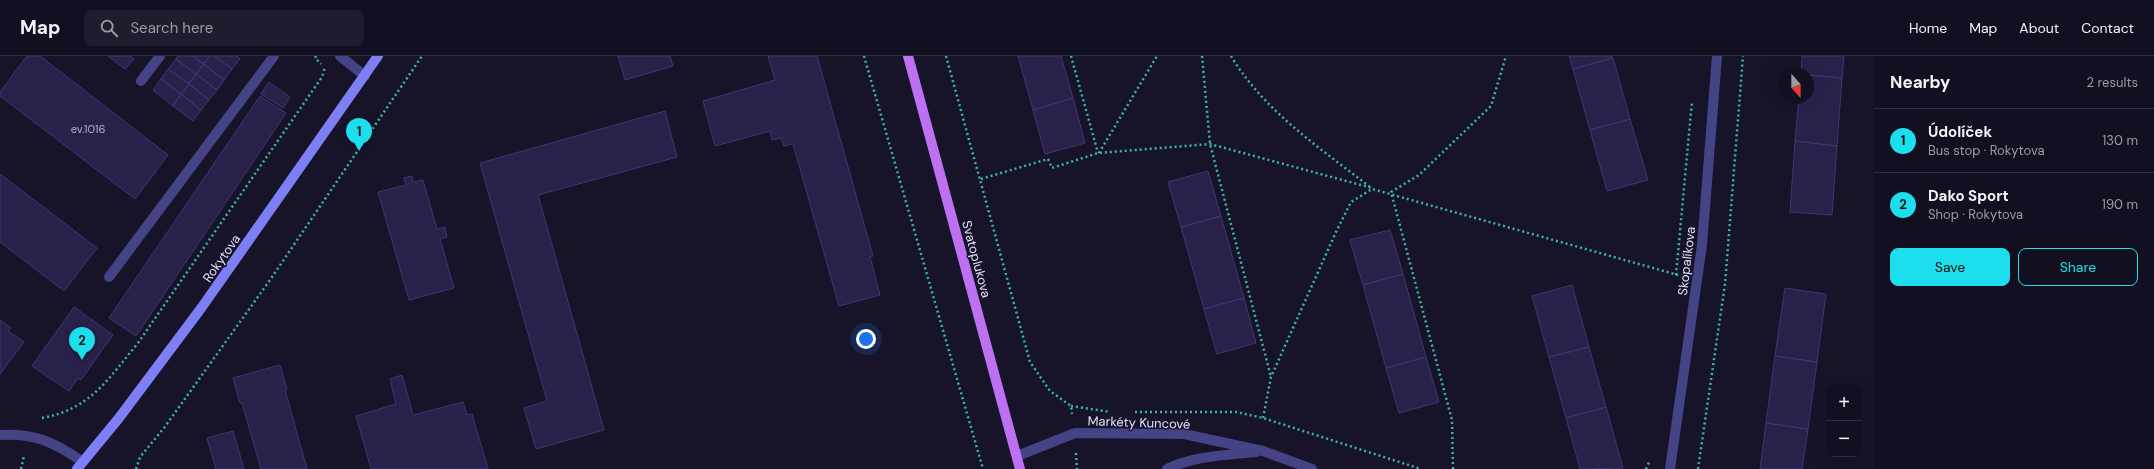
<!DOCTYPE html>
<html lang="en">
<head>
<meta charset="utf-8">
<style>
  :root { --surface:#110f20; --page:#1e1d2d; --text:#f1f3f6; --muted:#9c9ca5; --line:#302f3e; --accent:#1cdeec }
  body { margin:0; font-family:"DM Sans",sans-serif; background:var(--page); color:var(--text) }
  .controls { position:absolute; right:12px; bottom:12px; display:grid; overflow:hidden; border-radius:8px; box-shadow:0 4px 16px #0002 }
  .controls button { width:36px; height:36px; display:grid; place-items:center; padding:0; border:0; border-bottom:1px solid var(--line); background:var(--surface); color:var(--text); font:20px sans-serif }
  .compass { position:absolute; left:1778px; top:12px; width:36px; height:36px; border-radius:50%; background:var(--surface); box-shadow:0 4px 16px #0002; rotate:159deg }
  .you { position:absolute; left:866px; top:283px; width:14px; height:14px; margin:-10px; border:3px solid #fff; border-radius:50%; background:#1a73e8; box-shadow:0 0 0 6px #1a73e833 }
  .badge { display:grid; place-items:center; width:26px; height:26px; border-radius:50%; background:var(--accent); color:#111; font-size:13px; font-weight:700 }
  .pin { position:absolute; translate:-50% -33px; filter:drop-shadow(0 1px 2px #0008) }
  .pin::after { content:''; position:absolute; top:21px; width:14px; height:12px; background:inherit; clip-path:polygon(0 0,100% 0,50% 100%) }
  .list { margin:0; padding:0; list-style:none }
  h2 { display:flex; justify-content:space-between; align-items:center; height:52px; margin:0; padding:0 16px; font-size:17px }
  h2 small { font-size:13px; font-weight:400; color:var(--muted) }
  .list li { display:grid; grid-template-columns:26px 1fr auto; gap:12px; align-items:center; box-sizing:border-box; height:64px; padding:0 16px; border-top:1px solid var(--line) }
  .list b { display:block; font-size:15px; white-space:nowrap }
  .list p { margin:0; font-size:13px; white-space:nowrap; color:var(--muted) }
  .list em { font-size:13px; font-style:normal; color:var(--muted) }
  .actions { display:flex; gap:8px; padding:12px 16px }
  .actions a { flex:1; padding:9px 0; border:1px solid var(--accent); border-radius:8px; text-align:center; font-size:14px; color:var(--accent) }
  .actions .main { background:var(--accent); color:#111 }
  .icon { flex:none; width:22px; height:22px; fill:none; stroke:currentColor; stroke-width:2; stroke-linecap:round; stroke-linejoin:round }
  .map { position:relative; flex:none; width:1874px; height:413px; overflow:hidden }
  header { display:flex; align-items:center; gap:24px; box-sizing:border-box; height:56px; padding:0 20px; background:var(--surface); border-bottom:1px solid var(--line) }
  header strong { font-size:19px }
  nav { display:flex; gap:22px; margin-inline-start:auto; font-size:14px }
  .search { width:280px; height:36px; background:var(--page); display:flex; align-items:center; gap:10px; box-sizing:border-box; padding:0 14px; border-radius:8px; color:var(--muted); font-size:15px }
  main { display:flex }
  aside { flex:1; background:var(--surface) }
  .map>svg:first-child { display:block }
</style>
</head>
<body>
<header>
<strong>Map</strong>
<div class="search"><svg class="icon" aria-label="search" viewBox="0 0 24 24"><circle cx="10" cy="10" r="6"/><path d="M15 15l6 6"/></svg>Search here</div>
<nav><a>Home</a><a>Map</a><a>About</a><a>Contact</a></nav>
</header>
<main>
<div class="map">
<svg width="1874" height="413" viewBox="0 0 1874 413">
  <rect width="100%" height="100%" fill="#17142a"/>
  <!-- building -->
  <path fill="#28214a" stroke="#403574" d="M27 0H40L168 99 135 143 0 40V36Z
    M108 0H130L134 3 125 13Z
    M178 0H193L204 8 196 18 176 3Z
    M193 0H210L204 8Z
    M210 0H214L232 13 224 24 204 8Z
    M214 0H237L240 3 232 13Z
    M618 0H670L673 10 625 24Z
    M768 0H817L873 200 870 201 880 239 839 250 793 88 784 90 781 82 772 84 770 75 715 90 703 45 775 24Z
    M1018 0H1061L1073 42 1033 54Z
    M1569 0H1612L1613 2 1573 13Z
    M1802 0H1844L1842 22 1801 18Z
    M1613 2 1630 63 1590 74 1573 13Z
    M176 3 196 18 189 28 168 13Z
    M204 8 224 24 217 34 196 18Z
    M168 13 189 28 181 38 161 23Z
    M196 18 217 34 209 44 189 28Z
    M1808 19 1842 22 1837 90 1795 85 1799 42H1808Z
    M161 23 181 38 173 50 153 34Z
    M269 26 290 41 283 52 261 38Z
    M189 28 209 44 201 54 181 38Z
    M181 38 201 54 193 65 173 50Z
    M260 40 286 57 136 280 109 262Z
    M1073 42 1085 87 1045 98 1033 54Z
    M665 55 677 101 538 139 604 374 536 393 524 352 547 345 480 107Z
    M1630 63 1648 124 1607 135 1590 74Z
    M1795 85 1837 90 1832 159 1790 156Z
    M1208 115 1221 160 1181 171 1168 126Z
    M0 118 97 192 64 235 0 186Z
    M412 120 413 126 423 124 437 173 445 171 447 181 440 183 454 232 409 244 378 136 406 129 404 122Z
    M1221 160 1244 242 1204 253 1181 171Z
    M1390 174 1403 218 1363 229 1350 184Z
    M1403 218 1426 301 1386 312 1363 229Z
    M1572 229 1589 291 1549 301 1532 240Z
    M1785 232 1826 238 1817 306 1775 300Z
    M1244 242 1256 287 1217 298 1204 253Z
    M74 251 113 279 81 324 78 322 69 335 32 310Z
    M0 264 11 272 8 275 24 286 0 318Z
    M1589 291 1606 351 1566 362 1549 301Z
    M1775 300 1817 306 1808 373 1766 367Z
    M1426 301 1439 346 1399 357 1386 312Z
    M280 309 287 334H285L307 413H261L242 347H240L233 322Z
    M402 319 413 359 463 346 467 359 472 358 488 413H371L356 360 396 348 390 323Z
    M1606 351 1623 412 1580 413 1566 362Z
    M1766 367 1808 373 1802 413H1760Z
    M233 375 244 413H216L207 382Z"/>
  <g fill="none" stroke-linecap="round" stroke-linejoin="round">
    <!-- path -->
    <path stroke="#3cb4a9" stroke-width="2.5" stroke-dasharray="2 3" stroke-linecap="butt" d="M316 0 315 2 321 8
      M864 0 983 413
      M946 0 1030 306 1050 335 1071 350 1072 358
      M1071 0 1098 97
      M1202 0 1210 88 1271 321
      M1231 0C1264 55 1320 92 1370 131
      M1099 97 1157 0
      M981 123 1048 103 1052 112 1098 97 1210 88 1372 132
      M1676 219 1692 45
      M1071 350 1110 356
      M1135 356H1236L1263 362 1421 413
      M42 362C91 353 108 323 138 287L322 21 325 11
      M1263 362 1271 321 1336 176 1351 146 1372 133 1678 219
      M1076 397 1077 413
      M21 413 24 400
      M136 413 140 401 164 372 270 224 422 0
      M1453 413 1452 364 1391 136 1419 119 1491 50 1506 0
      M1646 413 1650 404
      M1698 413 1725 228 1743 0"/>
    <!-- service -->
    <path stroke="#434385" stroke-width="10" d="M141 25 160 0
      M109 221 274 0
      M0 379C35 377 54 386 83 406"/>
    <!-- minor -->
    <path stroke="#434385" stroke-width="10" d="M340 0 365 20
      M1017 400 1075 377 1184 378 1263 395 1312 413
      M1167 413C1193 400 1227 399 1256 396
      M1670 413 1702 189 1717 0"/>
    <!-- secondary -->
    <path stroke="#7e7ff4" stroke-width="10" d="M77 413 119 362 202 251 378 0"/>
    <!-- primary -->
    <path stroke="#be70f3" stroke-width="10" d="M908 0 1020 413"/>
  </g>
  <g text-anchor="middle" stroke-width="3" stroke-linejoin="round" paint-order="stroke">
    <!-- number labels -->
    <g font-size="11" fill="#b4b0d0">
      <text x="88" y="77">ev.1016</text>
    </g>
    <!-- street labels -->
    <g font-size="13" fill="#e2dffc" stroke="#17142a">
      <text transform="translate(221 202) rotate(-55)" y="5">Rokytova</text>
      <text transform="translate(977 203) rotate(75)" y="5">Svatoplukova</text>
      <text transform="translate(1686 205) rotate(-83)" y="5">Skopalíkova</text>
      <text transform="translate(1139 366) rotate(2)" y="5">Markéty Kuncové</text>
    </g>
  </g>
</svg>
<div class="controls">
<button>+</button>
<button>−</button>
</div>
<svg class="compass" viewBox="-18 -18 36 36"><path d="M0-13l5 13h-10z" fill="#e53935"/><path d="M0 13l5-13h-10z" fill="#9c9ca5"/></svg>
<div class="you"></div>
<div class="pin badge" style="left:359px;top:95px">1</div>
<div class="pin badge" style="left:82px;top:304px">2</div>
</div>
<aside>
<h2>Nearby<small>2 results</small></h2>
<ul class="list">
<li><span class="badge">1</span><div><b>Údolíček</b><p>Bus stop · Rokytova</p></div><em>130 m</em></li>
<li><span class="badge">2</span><div><b>Dako Sport</b><p>Shop · Rokytova</p></div><em>190 m</em></li>
</ul>
<div class="actions"><a class="main">Save</a><a>Share</a></div>
</aside>
</main>
</body>
</html>
